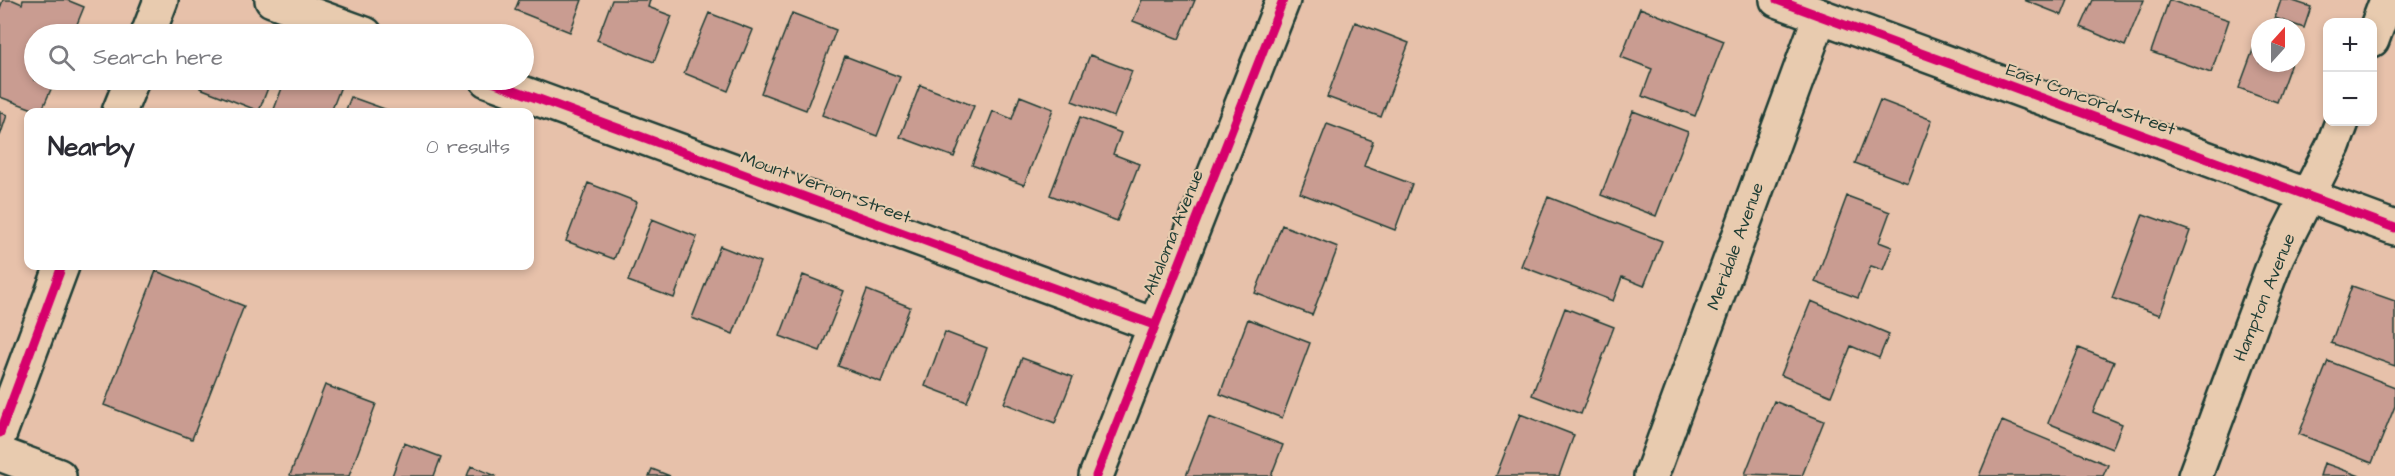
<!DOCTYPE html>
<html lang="en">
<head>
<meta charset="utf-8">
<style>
  :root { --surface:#fff; --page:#f2f2f3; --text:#2b2b33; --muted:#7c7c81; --line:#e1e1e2 }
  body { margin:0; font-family:"Architects Daughter",sans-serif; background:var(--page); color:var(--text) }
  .controls { position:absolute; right:18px; top:18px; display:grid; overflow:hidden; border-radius:12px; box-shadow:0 3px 9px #0003 }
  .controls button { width:54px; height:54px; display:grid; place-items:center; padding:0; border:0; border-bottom:2px solid var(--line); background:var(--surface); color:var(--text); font:30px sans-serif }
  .compass { position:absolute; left:2251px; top:18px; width:54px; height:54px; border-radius:50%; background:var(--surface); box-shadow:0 3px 9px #0003; rotate:21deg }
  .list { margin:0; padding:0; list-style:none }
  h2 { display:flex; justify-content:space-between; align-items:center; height:78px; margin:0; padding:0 24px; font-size:26px }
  h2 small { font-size:20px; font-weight:400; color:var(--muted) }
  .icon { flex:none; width:33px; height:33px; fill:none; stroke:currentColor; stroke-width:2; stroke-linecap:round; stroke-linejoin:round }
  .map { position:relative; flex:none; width:2395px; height:476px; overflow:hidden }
  .search { position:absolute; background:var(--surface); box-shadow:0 3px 9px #0003; left:24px; top:24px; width:510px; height:66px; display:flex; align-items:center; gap:15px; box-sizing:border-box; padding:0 21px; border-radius:33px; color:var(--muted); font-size:22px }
  .panel { position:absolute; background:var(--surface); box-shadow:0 3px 9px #0003; left:24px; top:108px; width:510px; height:162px; border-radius:12px }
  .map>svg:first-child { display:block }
</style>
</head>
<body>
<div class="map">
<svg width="2395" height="476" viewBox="0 0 2395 476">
  <rect width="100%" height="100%" fill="#e7c1aa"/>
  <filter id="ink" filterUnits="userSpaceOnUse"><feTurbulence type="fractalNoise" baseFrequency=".0167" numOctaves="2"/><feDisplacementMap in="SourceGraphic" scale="12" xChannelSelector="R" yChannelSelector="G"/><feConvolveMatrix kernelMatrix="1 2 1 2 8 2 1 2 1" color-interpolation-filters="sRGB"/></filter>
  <g filter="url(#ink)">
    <!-- building -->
    <path fill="#c99c91" stroke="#1f3d34" stroke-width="1.5" d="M3 0H13L22 4 23 0H67L84 7 73 34H34V80H55L41 112 0 97V8Z
      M519 0H582L570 32 515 10Z
      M612 0H650L648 7 672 16 654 62 597 40Z
      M1142 0H1195L1179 39 1133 21Z
      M2024 0H2068L2062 15Z
      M2093 0H2144L2125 46 2081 27Z
      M2169 0 2229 20 2211 73 2151 52Z
      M2281 0H2290L2311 7 2304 28 2275 18Z
      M1640 8 1724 41 1695 116 1642 96 1652 69 1621 57Z
      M709 13 753 30 728 91 684 73Z
      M792 13 836 30 806 110 761 93Z
      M1355 22 1409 43 1381 117 1327 97Z
      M2260 31V63H2291L2277 102 2239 88Z
      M1090 55 1132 71 1114 117 1072 101Z
      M845 56 900 77 877 136 822 115Z
      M204 80H271L259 111 200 88Z
      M285 80H337L343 81 331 112H273Z
      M920 85 974 106 954 157 900 137Z
      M1020 96 1053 109 1024 185 972 165 993 111 1012 119Z
      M351 97 393 112H345Z
      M1880 100 1932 120 1908 183 1855 163Z
      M1633 111 1688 132 1656 216 1601 195Z
      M0 112 7 115 0 136Z
      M1080 117 1121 133 1113 154 1139 164 1117 221 1050 195Z
      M1327 124 1373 141 1364 166 1412 184 1395 230 1300 193Z
      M588 183 637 202 614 259 566 241Z
      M1847 196 1890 212 1879 242 1892 247 1883 270 1871 266 1858 298 1815 282Z
      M1548 197 1662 241 1644 286 1622 277 1613 301 1521 266Z
      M2143 214 2190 231 2160 315 2112 298Z
      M652 219 697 237 674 298 628 281Z
      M1282 225 1338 247 1312 315 1255 293Z
      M720 246 760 262 733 334 692 318Z
      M156 271 244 306 192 439 104 405Z
      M803 275 844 291 820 351 780 336Z
      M2352 286 2395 301V366L2331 343Z
      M867 290 910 307 881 382 838 366Z
      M1811 301 1889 334 1879 358 1851 346 1831 396 1781 375Z
      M1565 308 1614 327 1581 414 1532 395Z
      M1248 319 1310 343 1282 418 1220 394Z
      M945 332 987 348 967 402 925 386Z
      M2079 348 2114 362 2093 412 2122 424 2112 449 2048 423Z
      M1022 358 1073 377 1055 423 1004 403Z
      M2328 361 2395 387V406L2372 463 2299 434Z
      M325 385 376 404 349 476H293L290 475Z
      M1774 401 1824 421 1802 476 1745 474Z
      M1520 414 1574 435 1559 476H1496Z
      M1209 417 1283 445 1271 476H1186Z
      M2002 421 2108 465 2103 476H1979Z
      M404 443 441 457 434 476H392Z
      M2324 463 2360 476H2320Z
      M471 466 496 476H467Z
      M652 469 670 476H649Z"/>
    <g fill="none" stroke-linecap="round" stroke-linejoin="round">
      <defs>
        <path id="minor" d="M272 0 365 34
          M1777 0 2395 228
          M148 34 161 0
          M2372 40 2387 0
          M487 80 1154 325
          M119 112 132 80
          M0 433 62 266
          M0 454 59 476
          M1096 476 1283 0
          M1651 476 1820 16
          M2195 476 2277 256 2333 146 2342 122"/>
      </defs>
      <!-- minor casing -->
      <use href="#minor" stroke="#1f3d34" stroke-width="38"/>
      <!-- minor -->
      <use href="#minor" stroke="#e8cbaf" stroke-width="33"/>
      <defs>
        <path id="cycleway" d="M1777 0 2395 228
          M487 80 1154 325
          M0 433 62 266
          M1096 476 1283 0"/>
      </defs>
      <!-- cycleway casing -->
      <use href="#cycleway" stroke="#e8cbaf" stroke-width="13"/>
      <!-- cycleway -->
      <use href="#cycleway" stroke="#d6006c" stroke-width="9"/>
    </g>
  </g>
  <g text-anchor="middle" stroke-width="4.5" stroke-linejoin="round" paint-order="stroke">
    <!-- street labels -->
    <g font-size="18" fill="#1f3d34" stroke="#e8cbaf">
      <text transform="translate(2091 99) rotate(20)" y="6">East Concord Street</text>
      <text transform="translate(826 187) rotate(20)" y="6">Mount Vernon Street</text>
      <text transform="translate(1173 232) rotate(-68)" y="6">Altaloma Avenue</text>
      <text transform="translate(1735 246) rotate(-70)" y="6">Meridale Avenue</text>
      <text transform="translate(2264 297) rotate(-68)" y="6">Hampton Avenue</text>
    </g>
  </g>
</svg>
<div class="controls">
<button>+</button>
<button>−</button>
</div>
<svg class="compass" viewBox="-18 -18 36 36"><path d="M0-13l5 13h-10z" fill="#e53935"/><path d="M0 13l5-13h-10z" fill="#7c7c81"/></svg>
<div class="search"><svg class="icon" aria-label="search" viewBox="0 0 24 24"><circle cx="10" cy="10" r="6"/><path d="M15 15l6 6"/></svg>Search here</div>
<section class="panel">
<h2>Nearby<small>0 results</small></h2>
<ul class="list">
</ul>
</section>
</div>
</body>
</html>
